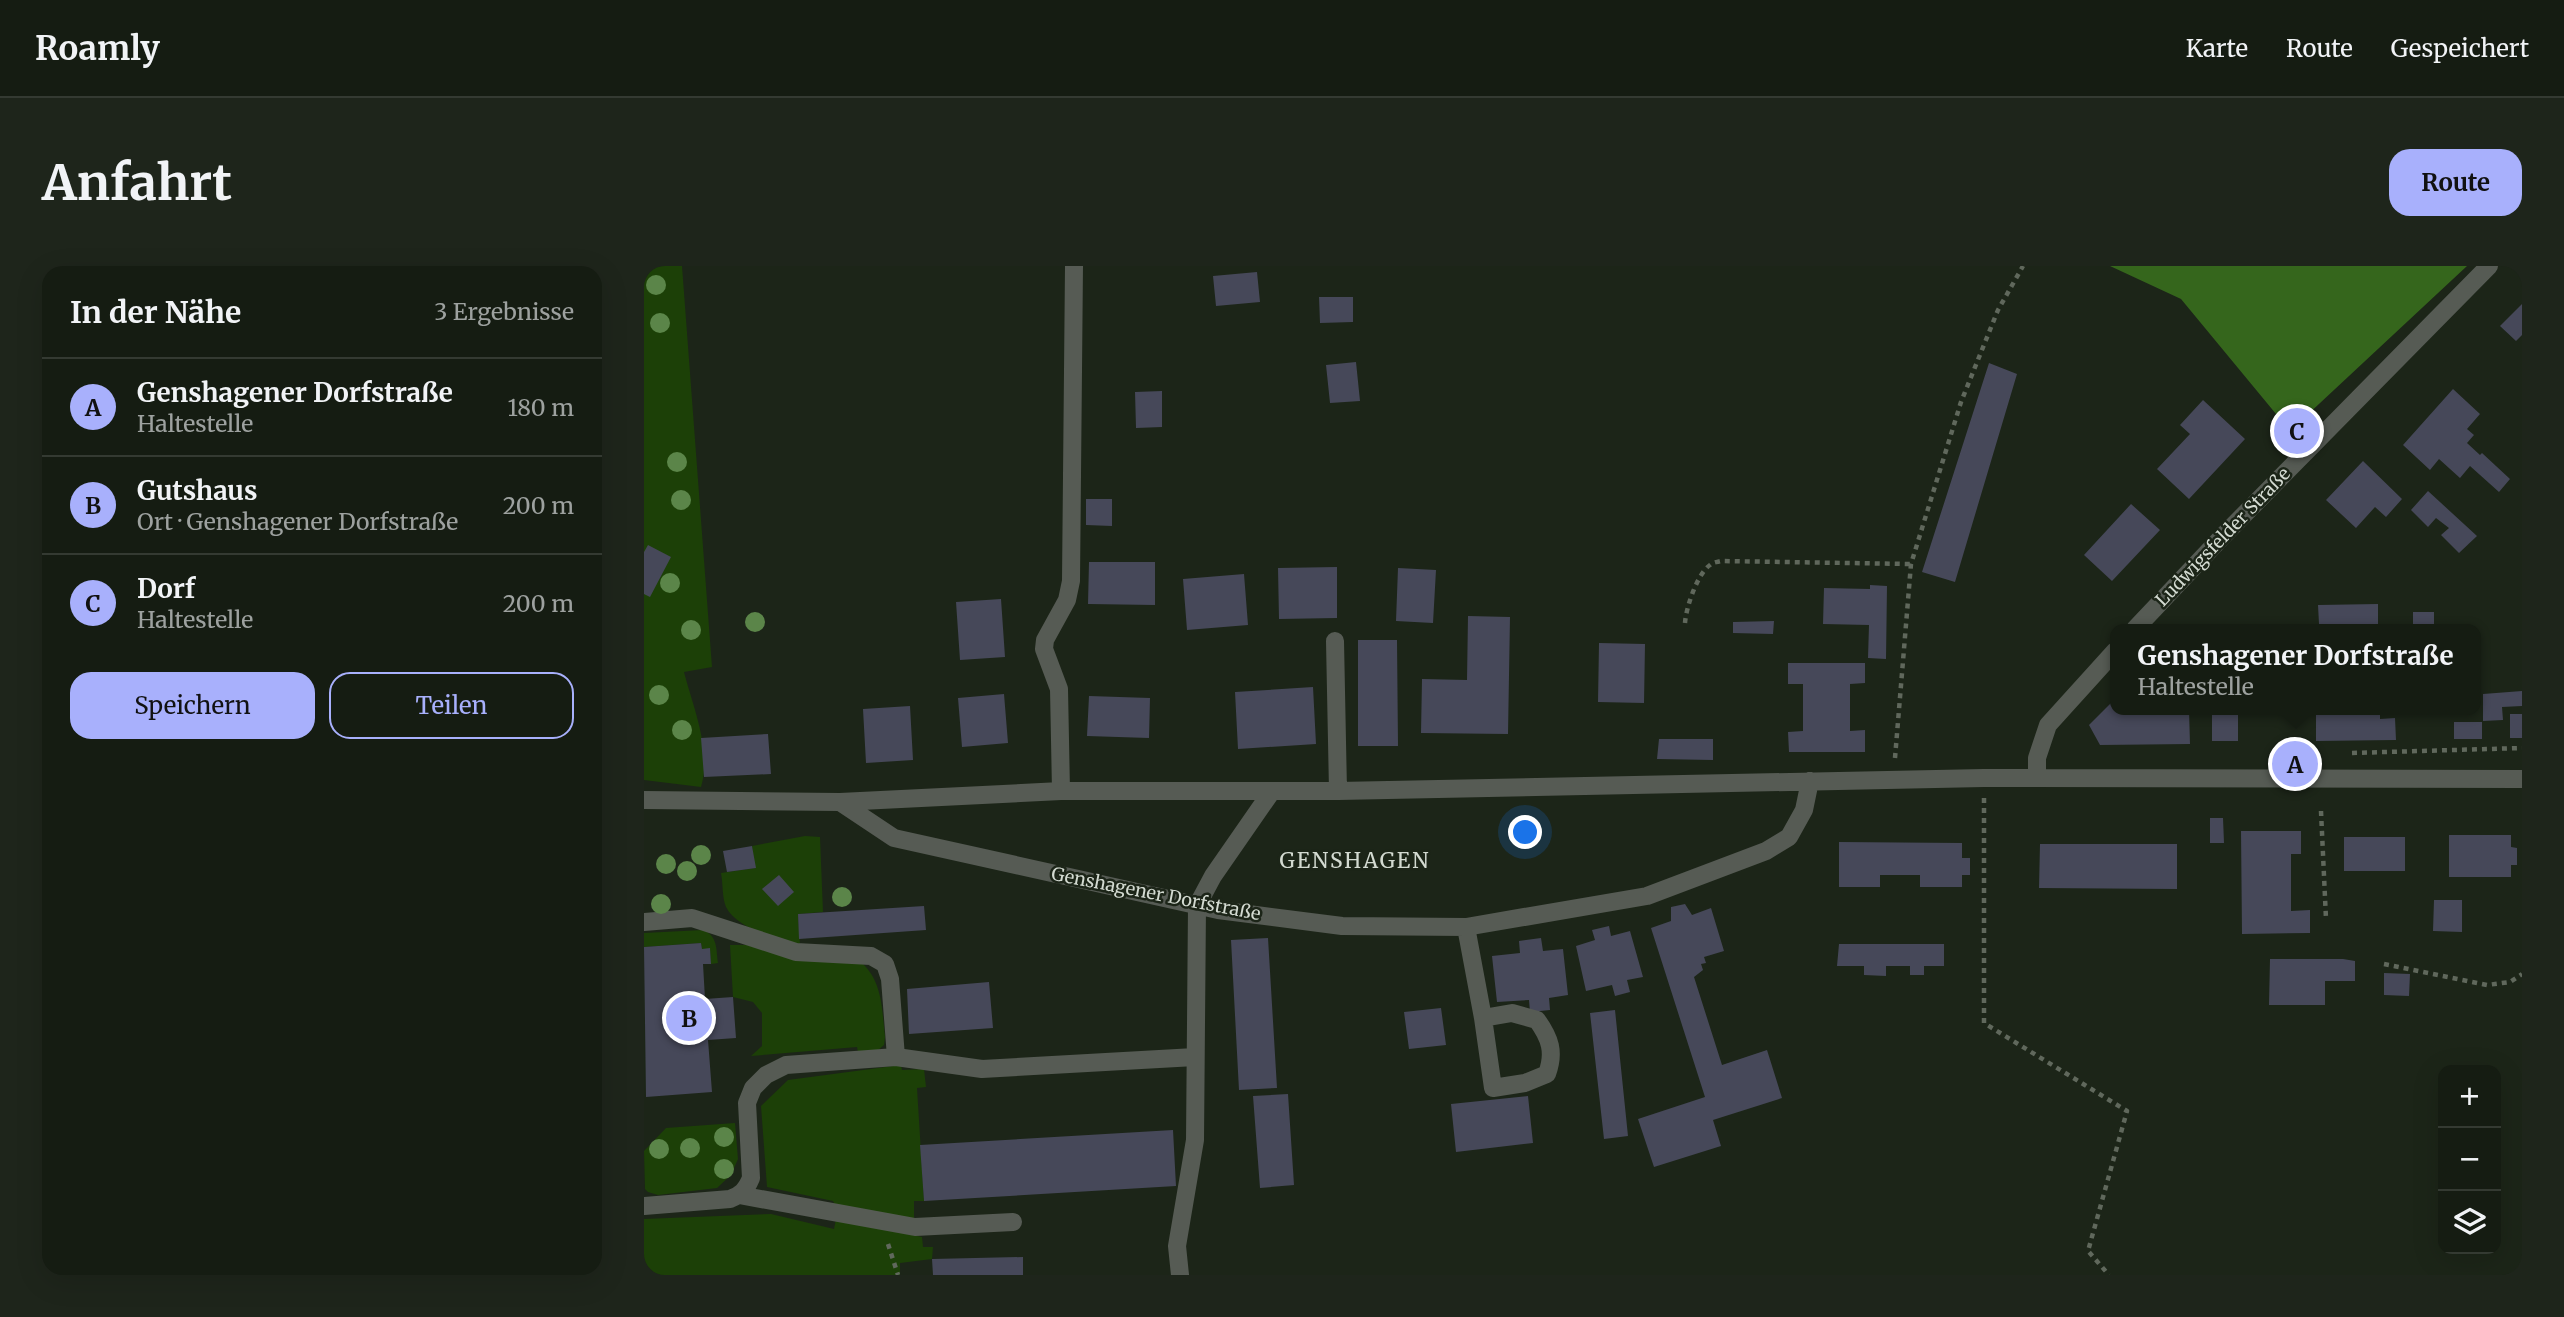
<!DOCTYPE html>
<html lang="de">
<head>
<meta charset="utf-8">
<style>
  :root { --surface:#151c12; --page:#1e251b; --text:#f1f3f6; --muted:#9da19f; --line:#343a32; --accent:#a8b0fc }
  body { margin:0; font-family:Merriweather,serif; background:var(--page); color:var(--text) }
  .controls { position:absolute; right:21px; bottom:21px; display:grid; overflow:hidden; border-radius:14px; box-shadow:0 7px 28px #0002 }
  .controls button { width:63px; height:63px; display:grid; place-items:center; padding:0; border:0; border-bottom:2px solid var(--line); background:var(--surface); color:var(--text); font:35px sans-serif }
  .you { position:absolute; left:882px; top:567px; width:24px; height:24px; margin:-18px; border:5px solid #fff; border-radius:50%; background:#1a73e8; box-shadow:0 0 0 10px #1a73e833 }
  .badge { display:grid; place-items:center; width:46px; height:46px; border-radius:50%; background:var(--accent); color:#111; font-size:23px; font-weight:700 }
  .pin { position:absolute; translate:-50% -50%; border:4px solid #fff; box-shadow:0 2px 7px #0006 }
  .popup { position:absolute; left:1466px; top:358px; width:371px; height:91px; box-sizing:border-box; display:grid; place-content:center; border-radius:14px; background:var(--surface); filter:drop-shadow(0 2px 5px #0005); font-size:23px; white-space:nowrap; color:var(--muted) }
  .popup b { font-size:26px; color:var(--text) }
  .popup::after { content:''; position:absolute; left:50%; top:100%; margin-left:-14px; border:14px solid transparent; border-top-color:var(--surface) }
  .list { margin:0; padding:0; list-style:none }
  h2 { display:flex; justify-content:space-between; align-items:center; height:91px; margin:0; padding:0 28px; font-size:30px }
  h2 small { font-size:23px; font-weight:400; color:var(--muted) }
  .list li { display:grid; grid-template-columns:46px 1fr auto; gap:21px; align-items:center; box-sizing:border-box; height:98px; padding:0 28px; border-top:2px solid var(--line) }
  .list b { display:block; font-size:26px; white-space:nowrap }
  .list p { margin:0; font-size:23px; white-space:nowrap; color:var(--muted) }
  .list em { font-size:23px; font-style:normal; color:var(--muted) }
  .actions { display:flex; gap:14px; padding:21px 28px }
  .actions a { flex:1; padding:16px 0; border:2px solid var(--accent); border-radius:21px; text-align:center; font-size:24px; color:var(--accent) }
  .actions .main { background:var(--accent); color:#111 }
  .icon { flex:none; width:38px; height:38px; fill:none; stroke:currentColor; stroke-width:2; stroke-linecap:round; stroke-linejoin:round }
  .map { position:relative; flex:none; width:1878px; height:1009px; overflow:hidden; border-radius:21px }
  header { display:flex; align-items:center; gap:42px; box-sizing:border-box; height:98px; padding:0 35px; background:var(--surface); border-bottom:2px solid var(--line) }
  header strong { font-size:33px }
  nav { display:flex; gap:38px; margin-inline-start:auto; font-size:24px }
  .intro { display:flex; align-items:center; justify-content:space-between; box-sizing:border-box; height:168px; padding:0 42px }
  h1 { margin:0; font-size:49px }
  .button { padding:18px 32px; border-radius:21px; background:var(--accent); color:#111; font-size:24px; font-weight:700 }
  main { display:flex; gap:42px; padding:0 42px }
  aside { flex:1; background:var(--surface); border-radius:21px; box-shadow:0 7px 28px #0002 }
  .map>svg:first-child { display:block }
</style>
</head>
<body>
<header>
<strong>Roamly</strong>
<nav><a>Karte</a><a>Route</a><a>Gespeichert</a></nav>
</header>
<div class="intro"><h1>Anfahrt</h1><a class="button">Route</a></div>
<main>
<aside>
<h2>In der Nähe<small>3 Ergebnisse</small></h2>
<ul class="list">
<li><span class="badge">A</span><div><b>Genshagener Dorfstraße</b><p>Haltestelle</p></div><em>180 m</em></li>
<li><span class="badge">B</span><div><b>Gutshaus</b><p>Ort · Genshagener Dorfstraße</p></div><em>200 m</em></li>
<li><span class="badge">C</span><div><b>Dorf</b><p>Haltestelle</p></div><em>200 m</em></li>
</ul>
<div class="actions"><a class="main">Speichern</a><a>Teilen</a></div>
</aside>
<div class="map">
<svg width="1878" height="1009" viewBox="0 0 1878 1009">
  <rect width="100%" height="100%" fill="#1c2518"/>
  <!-- green -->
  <path fill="#1c4007" d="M0 0H38L68 401 40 406C49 441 68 485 57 521L0 514Z
    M161 570 176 571 179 646 154 648 156 679C134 673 93 663 82 641 78 632 79 617 77 607L111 602 108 580Z
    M59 664C74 670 72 683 74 697L67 698 66 683H58L57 677 0 681V667Z
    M86 679H109L219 698C239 717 238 745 241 771L240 779 233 785 214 786 213 781 107 790 118 780V747L109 736 89 731Z
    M257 799 258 804 280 803 282 821 273 822 280 935H270V953L191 939 189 935 123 921 117 840 144 814Z
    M91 857 94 893 87 909 73 922 14 929 4 926 1 923 0 885 22 862Z
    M127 948 190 963 192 953 278 971 279 981H289L288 993 256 997V1009H0V953Z"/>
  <!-- forest -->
  <path fill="#35661c" d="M1466 0H1823L1646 165 1537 33Z"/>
  <!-- building -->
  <path fill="#464859" d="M613 6 616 36 572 40 569 10Z
    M675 31H709V56L676 57Z
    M1878 38V69L1872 75 1856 60Z
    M712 96 716 135 686 137 682 99Z
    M1345 97 1373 108 1311 316 1278 306Z
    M1809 123 1836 148 1823 163 1830 169 1823 177 1836 189 1838 187 1866 213 1855 226 1826 200 1816 212 1795 193 1786 204 1759 179Z
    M518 125V161L492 162 491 126Z
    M1559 134 1601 173 1545 233 1513 203 1546 168 1536 159Z
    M1719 195 1758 233 1742 251 1731 241 1712 262 1682 234Z
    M1784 225 1833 270 1815 287 1797 269 1805 262 1792 252 1784 261 1767 244Z
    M442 233H468V260L442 259Z
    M1487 238 1516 264 1468 315 1440 289Z
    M4 279 27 291 6 331 0 328V286Z
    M445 296H511V339L444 338Z
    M693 301V352L635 353 634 302Z
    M754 302 792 304 789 357 752 355Z
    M600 308 604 359 543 364 539 313Z
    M1226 319 1243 320 1242 393 1224 392 1225 359 1179 358 1180 322 1226 323Z
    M357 333 361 391 316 394 312 336Z
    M1734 338V363H1686L1683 358H1675L1674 339Z
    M1769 346H1790V363H1769Z
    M824 350 866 351 864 468 777 467 778 413 823 414Z
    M1130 355 1129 368 1089 367V356Z
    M714 374H753L754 480H714Z
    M955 377 1001 378 1000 437 954 436Z
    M1144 397H1221V417L1206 418V465L1221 464V486H1145L1144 466 1159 465V418H1144Z
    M669 421 672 478 594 483 591 426Z
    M1878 425V440L1858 441 1859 454 1839 455V428Z
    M360 428 364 477 318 481 314 432Z
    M445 430 506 432 505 472 443 470Z
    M1471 433V444H1545L1546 478 1456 479 1445 459Z
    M266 440 269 494 222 497 219 443Z
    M1568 444H1594V475H1568Z
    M1672 444H1736V453L1751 452 1752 474 1672 475Z
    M1866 448H1878V472H1866Z
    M1810 456H1838V473H1810Z
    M124 468 127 508 60 511 57 472Z
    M1015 473H1069V494L1013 493Z
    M1566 552H1579L1580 577H1566Z
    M1597 565H1657V588H1647V645L1666 644V667L1598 668Z
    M1805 569H1867V581L1873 582V599H1867V611H1805Z
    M1700 571H1761V605H1700Z
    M1195 576 1318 577V592H1326V609H1318V621H1276V609H1236V621H1195Z
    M1396 578H1533V623L1395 622Z
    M108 580 112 602 83 606 79 585Z
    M135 609 150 626 134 640 118 623Z
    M1790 634H1818V666L1789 665Z
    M1041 638 1048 649 1067 642 1080 685 1060 691 1062 697 1057 698 1059 704 1050 711 1078 799 1123 784 1138 832 1069 854 1077 880 1010 901 994 853 1061 831 1007 662 1027 655V641Z
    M280 640 282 664 155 673 154 648Z
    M965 660 967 670 986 665 999 711 983 714 986 726 971 730 968 719 942 725 932 680 951 674 948 664Z
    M624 672 633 822 595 824 587 674Z
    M897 672 899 685 919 683 924 729 905 732 906 744 886 746 885 734 853 736 848 690 876 687 875 675Z
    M57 677 58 683 66 682 67 698H59L61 733 89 731 92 772 64 774 68 826 2 831 0 681Z
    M1195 678H1300V700H1280V709H1266V700H1242V710L1220 709V700H1193Z
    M1626 693H1699L1711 695V715H1681V739H1625Z
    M1740 707 1766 708 1765 730 1740 729Z
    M345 716 349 762 265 768 263 723Z
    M797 742 802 779 765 783 760 746Z
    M971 744 984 870 960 873 946 747Z
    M644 828 650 919 616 922 609 830Z
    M884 830 889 877 812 886 807 838Z
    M529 864 532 920 280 935 276 879Z
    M379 991V1009H289L288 993Z"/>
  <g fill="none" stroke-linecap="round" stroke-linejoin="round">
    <!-- path -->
    <path stroke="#60685c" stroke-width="4.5" stroke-dasharray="5 5" stroke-linecap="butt" d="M1041 357C1042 342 1053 308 1066 299 1069 296 1074 296 1077 295L1267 298
      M1708 487 1878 482
      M1251 492 1267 298 1317 136 1354 44 1379 0
      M1340 532V757L1483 845 1444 985 1465 1009
      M1677 545 1682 653
      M1740 698 1843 719 1866 716 1878 708
      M244 978 254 1009"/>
    <!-- minor -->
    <path stroke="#565b54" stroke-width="18" d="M1491 363 1578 271 1845 0
      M691 375 694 525
      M1393 512V492L1404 459 1471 385
      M417 525 415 423 400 383 401 374 423 334 427 315 430 0
      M0 534 196 536 417 525H694L1340 512 1878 513
      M196 536 250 572 574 644 698 660 822 661 1003 630 1122 585 1145 571 1160 544 1166 515
      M0 656 48 652 152 686 227 690 241 698 246 713 252 791 142 799 122 809 109 822 103 837 107 912C102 924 97 929 86 933L0 940
      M822 661 839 752 849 822 881 817 903 808C911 786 906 772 893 754L868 747 839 752
      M252 791 338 803 551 791
      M95 929 271 961 369 956
      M536 1009 533 980 551 874 553 640 569 610 628 525"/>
  </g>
  <!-- trees -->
  <g fill="#5b8549">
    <circle cx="12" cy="19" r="10"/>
    <circle cx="16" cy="57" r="10"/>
    <circle cx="33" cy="196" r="10"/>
    <circle cx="37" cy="234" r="10"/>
    <circle cx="26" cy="317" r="10"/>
    <circle cx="111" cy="356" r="10"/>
    <circle cx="47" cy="364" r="10"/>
    <circle cx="15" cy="429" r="10"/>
    <circle cx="38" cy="464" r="10"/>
    <circle cx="57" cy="589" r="10"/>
    <circle cx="22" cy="598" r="10"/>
    <circle cx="43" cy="605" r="10"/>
    <circle cx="198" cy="631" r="10"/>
    <circle cx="17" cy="638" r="10"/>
    <circle cx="80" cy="871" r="10"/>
    <circle cx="46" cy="882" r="10"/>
    <circle cx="15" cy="883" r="10"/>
    <circle cx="80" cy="903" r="10"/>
  </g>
  <g text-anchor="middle" stroke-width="5" stroke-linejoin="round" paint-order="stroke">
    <!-- street labels -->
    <g font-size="18" fill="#d3dad1" stroke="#1c2518">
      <text transform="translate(1579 271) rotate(-46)" y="6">Ludwigsfelder Straße</text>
      <text transform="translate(512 628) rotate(11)" y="6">Genshagener Dorfstraße</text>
    </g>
    <!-- quarter labels -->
    <g font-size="21" letter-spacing="2" fill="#d3dad1" stroke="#1c2518">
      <text x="711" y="602">GENSHAGEN</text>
    </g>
  </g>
</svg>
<div class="controls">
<button>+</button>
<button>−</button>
<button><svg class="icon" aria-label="layers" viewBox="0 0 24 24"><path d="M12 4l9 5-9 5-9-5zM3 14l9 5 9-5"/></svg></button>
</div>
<div class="you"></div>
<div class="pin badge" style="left:1651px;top:498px">A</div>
<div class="popup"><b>Genshagener Dorfstraße</b>Haltestelle</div>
<div class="pin badge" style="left:45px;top:752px">B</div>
<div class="pin badge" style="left:1653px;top:165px">C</div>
</div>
</main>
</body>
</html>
